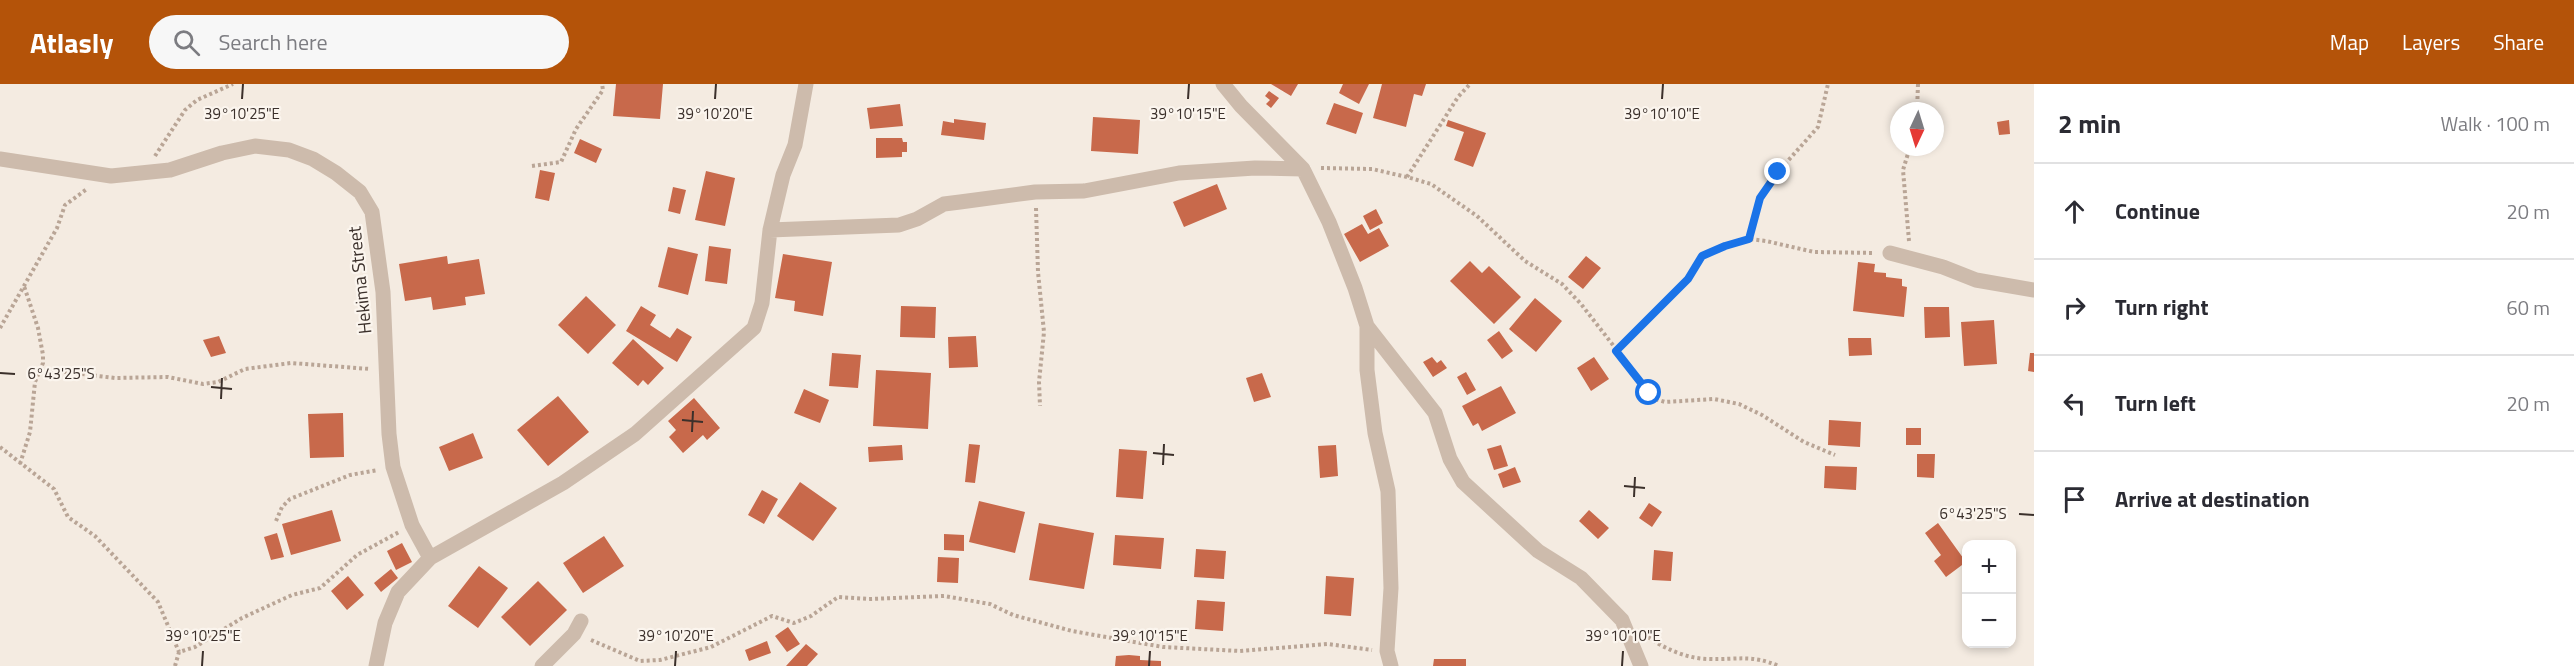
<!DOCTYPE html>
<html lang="en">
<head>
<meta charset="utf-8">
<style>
  :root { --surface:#fff; --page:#f7f7f7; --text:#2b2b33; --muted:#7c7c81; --line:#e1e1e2; --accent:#b45309 }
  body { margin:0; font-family:"Titillium Web",sans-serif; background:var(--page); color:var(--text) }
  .controls { position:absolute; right:18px; bottom:18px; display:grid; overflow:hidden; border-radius:12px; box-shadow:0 3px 9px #0003 }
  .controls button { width:54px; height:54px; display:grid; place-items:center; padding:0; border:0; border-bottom:2px solid var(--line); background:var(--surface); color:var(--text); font:30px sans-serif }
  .compass { position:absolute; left:1890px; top:18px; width:54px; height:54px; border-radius:50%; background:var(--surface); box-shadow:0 3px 9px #0003; rotate:184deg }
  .stop { position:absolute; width:18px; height:18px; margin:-14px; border:4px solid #1a73e8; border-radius:50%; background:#fff }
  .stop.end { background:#1a73e8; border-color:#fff; box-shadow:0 2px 6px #0008 }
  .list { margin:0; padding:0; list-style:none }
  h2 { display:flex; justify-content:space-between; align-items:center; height:78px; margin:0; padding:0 24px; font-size:26px }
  h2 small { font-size:20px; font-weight:400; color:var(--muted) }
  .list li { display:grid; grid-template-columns:39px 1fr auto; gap:18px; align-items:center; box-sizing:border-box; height:96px; padding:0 24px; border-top:2px solid var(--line) }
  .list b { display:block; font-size:22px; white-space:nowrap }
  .list em { font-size:20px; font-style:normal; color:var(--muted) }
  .icon { flex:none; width:33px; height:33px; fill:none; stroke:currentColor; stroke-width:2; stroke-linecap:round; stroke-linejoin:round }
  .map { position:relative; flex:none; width:2034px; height:582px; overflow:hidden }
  header { display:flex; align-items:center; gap:36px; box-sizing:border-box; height:84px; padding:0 30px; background:var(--accent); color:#fff }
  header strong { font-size:28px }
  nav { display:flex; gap:33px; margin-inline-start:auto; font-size:21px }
  .search { width:420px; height:54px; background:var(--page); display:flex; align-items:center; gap:15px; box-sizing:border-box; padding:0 21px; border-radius:33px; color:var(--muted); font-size:22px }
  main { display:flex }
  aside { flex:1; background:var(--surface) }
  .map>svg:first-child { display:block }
</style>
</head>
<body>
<header>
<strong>Atlasly</strong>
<div class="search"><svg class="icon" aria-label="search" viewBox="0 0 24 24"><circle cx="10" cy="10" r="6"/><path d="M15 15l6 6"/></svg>Search here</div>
<nav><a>Map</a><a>Layers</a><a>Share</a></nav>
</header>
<main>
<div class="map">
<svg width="2034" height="582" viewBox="0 0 2034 582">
  <rect width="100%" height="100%" fill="#f4ebe1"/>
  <!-- building -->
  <path fill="#c8694b" d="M616 0H663L660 35 613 32Z
    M1271 0H1298L1291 12Z
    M1343 0H1369L1359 20 1339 9Z
    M1382 0H1426L1422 12 1414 10 1406 43 1373 34Z
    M1269 7 1279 14 1271 24 1266 20 1270 16 1265 12Z
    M1334 19 1363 29 1356 50 1326 40Z
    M900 20 903 42 870 45 867 24Z
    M1093 33 1140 36 1138 70 1091 67Z
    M954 35 986 39 984 56 941 51 943 37 954 39Z
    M1448 36 1486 49 1473 83 1454 76 1464 48 1446 42Z
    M2009 36 2010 50 1999 51 1997 38Z
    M876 54H902L903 58H907V68H902V73L876 74Z
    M580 55 602 65 596 79 574 69Z
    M540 86 555 89 549 117 535 114Z
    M706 87 735 94 725 142 695 136Z
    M1217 100 1227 125 1184 143 1173 118Z
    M673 103 686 106 680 130 668 127Z
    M1376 125 1383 139 1370 146 1363 132Z
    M1362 140 1368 150 1379 144 1389 162 1360 178 1344 150Z
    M709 162 731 165 727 200 705 197Z
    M668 163 698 170 688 211 658 203Z
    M783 170 832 178 823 232 794 227 795 217 775 214Z
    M447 172 448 180 479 175 485 210 465 213 466 221 433 226 431 213 405 217 399 180Z
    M1586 172 1601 184 1583 205 1568 193Z
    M1470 177 1482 189 1489 182 1521 213 1494 240 1450 197Z
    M1858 178 1875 180 1874 188 1886 189V193L1902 195V202L1907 203 1904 233 1853 227Z
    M586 212 616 241 588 270 558 241Z
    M1535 214 1562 237 1536 268 1509 245Z
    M641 222 656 231 650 241 670 254 677 244 692 253 677 278 626 247Z
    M901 222 936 223 935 254 900 253Z
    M1924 223H1949L1950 253 1925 254Z
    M1994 236 1997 280 1964 282 1961 238Z
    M1499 247 1513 267 1502 275 1487 256Z
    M219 252 226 269 211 273 203 256Z
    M976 252 978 283 949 284 948 253Z
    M1848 254H1871L1872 271 1849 272Z
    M633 255 664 284 648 301 643 296 638 302 612 279Z
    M832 269 861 271 858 304 829 302Z
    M2030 269H2034V288L2028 287Z
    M1432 273 1437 279 1441 276 1447 284 1433 293 1423 278Z
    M1594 273 1609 295 1591 307 1577 284Z
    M876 286 931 289 928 345 873 342Z
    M1466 288 1476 306 1467 311 1457 293Z
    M1262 289 1271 313 1254 318 1246 294Z
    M1501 302 1516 329 1482 347 1478 339 1473 342 1462 322Z
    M804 305 829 316 820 339 794 329Z
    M558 312 589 348 548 382 517 346Z
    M694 314 720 344 707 356 703 351 683 369 669 353 676 346 668 337Z
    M343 329 344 373 310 374 308 330Z
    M1829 336 1861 338 1860 363 1828 361Z
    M1906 344H1921V361H1906Z
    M473 349 483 374 449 387 439 363Z
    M969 360 980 361 975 399 965 398Z
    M902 361 903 376 869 378 868 363Z
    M1336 361 1338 392 1320 394 1318 362Z
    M1501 361 1508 382 1494 386 1487 365Z
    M1119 365 1147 367 1143 415 1116 413Z
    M1917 370H1935L1934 394 1917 393Z
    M1825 382 1857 383 1856 406 1824 404Z
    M1515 383 1521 398 1503 404 1498 390Z
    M800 398 837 424 813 457 777 432Z
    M762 406 778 415 764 440 748 431Z
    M979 417 1025 428 1015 469 969 458Z
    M1649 419 1662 428 1652 443 1639 434Z
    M332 426 341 457 291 471 282 440Z
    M1589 426 1609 444 1598 455 1579 437Z
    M1039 439 1094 449 1084 505 1029 496Z
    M1938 439 1966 478 1946 493 1934 477 1941 471 1925 449Z
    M277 449 284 473 271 476 264 453Z
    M944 450 964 451V467L944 466Z
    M1115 451 1164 454 1161 485 1113 481Z
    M604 452 624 482 583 509 563 479Z
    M402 459 412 478 396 486 387 467Z
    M1196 465 1226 467 1224 495 1194 493Z
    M1654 466 1673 468 1671 497 1652 496Z
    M938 473 959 474 958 499 937 498Z
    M479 482 508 504 478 544 448 522Z
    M391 485 398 494 381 508 374 499Z
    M348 492 364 511 347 526 331 507Z
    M1326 492 1354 494 1351 532 1324 530Z
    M538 497 567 526 530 562 501 533Z
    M1197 516 1225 518 1223 547 1195 545Z
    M788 543 800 560 787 568 775 552Z
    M767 557 771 569 749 577 745 566Z
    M806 560 818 570 807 582H786Z
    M1129 571 1140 572V576L1161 577V582H1115L1116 572Z
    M1434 575H1466V582H1433Z"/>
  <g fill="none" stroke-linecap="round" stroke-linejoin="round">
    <!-- path -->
    <path stroke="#b9a596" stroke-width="4" stroke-dasharray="3 3" stroke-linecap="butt" d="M1917 27 1918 0
      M155 72 185 26 197 16 233 0
      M532 82 561 78 576 45 603 6 602 0
      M1321 84 1372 85 1407 93 1431 100 1477 132 1525 177 1562 200 1581 220 1655 315 1665 318 1714 315 1739 320 1762 331 1804 358 1835 371
      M1407 93 1458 13 1470 0
      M1036 124 1038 188 1044 248 1039 298 1040 322
      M1750 155 1760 114 1778 88 1818 43 1828 0
      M1909 157 1903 86 1910 63
      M0 244 57 144 65 121 87 105
      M1616 267 1687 195 1702 172 1725 162 1750 155 1766 157 1814 168 1875 169
      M40 285 115 294 168 293 203 300 218 298 245 285 291 279 370 285
      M0 363 54 405 68 433 95 452 158 518 179 568
      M20 380 30 348 35 298 43 279V271L38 244 24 202
      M276 437 282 423 290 415 350 391 378 386
      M1648 553C1665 565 1688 575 1709 575 1738 576 1750 570 1779 582
      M591 556 640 577 660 576 711 563 772 532 794 539 811 532 838 513 869 515 944 512 990 520 1013 531 1072 547 1163 563 1240 567 1328 560 1372 566
      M175 582 179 568 195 563 242 534 292 511 320 504 357 471 399 448"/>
    <!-- minor -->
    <path stroke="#cdbbac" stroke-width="15" d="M1223 0 1241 22 1303 85 1329 138 1355 204 1367 242V286L1375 349 1388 407 1391 504 1387 567 1391 582
      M0 75 111 92 170 86 222 69 255 62 289 66 313 75 336 89 360 108 372 128 383 208 389 350 393 383 412 441 430 474
      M770 146 899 141 917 135 944 120 960 118 1035 108 1084 107 1179 89 1255 84 1303 85
      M1890 169 1943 183 1976 196 2034 206
      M1367 242 1435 329 1450 375 1463 398 1538 467 1581 494 1622 536 1641 582
      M376 582 385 539 398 508 430 474 563 399 635 350 754 244 762 219 770 146 783 91 795 61 806 0
      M542 582 574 550 581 537"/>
  </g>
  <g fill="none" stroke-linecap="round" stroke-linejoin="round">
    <!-- route -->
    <path stroke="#1a73e8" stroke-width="8" d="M1649 309 1616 267 1688 195 1702 172 1725 162 1749 155 1760 114 1778 88"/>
  </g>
  <!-- ticks -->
  <path fill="none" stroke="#3b302b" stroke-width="2" d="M242 15 243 0M715 15 716 0M1188 15 1189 0M1662 15 1663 0M0 289 15 290M211 303 232 305M221 315 222 294M682 336 703 338M692 348 693 327M1153 369 1174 371M1163 381 1164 360M1624 402 1645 404M1634 413 1635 393M2019 430 2034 431M202 582 203 567M675 582 676 567M1149 582 1150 567M1622 582 1623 567"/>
  <g text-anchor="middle" stroke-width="4.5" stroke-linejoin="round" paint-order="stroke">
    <!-- street labels -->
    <g font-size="18" fill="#3b302b" stroke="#fbf5ee">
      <text transform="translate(360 196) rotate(-96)" y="6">Hekima Street</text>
    </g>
  </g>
  <g font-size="15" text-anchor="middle" fill="#3b302b" stroke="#fbf5ee" stroke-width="4.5" stroke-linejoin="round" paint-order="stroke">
    <text x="242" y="35">39°10'25"E</text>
    <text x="715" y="35">39°10'20"E</text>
    <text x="1188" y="35">39°10'15"E</text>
    <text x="1662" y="35">39°10'10"E</text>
    <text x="61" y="295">6°43'25"S</text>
    <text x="1973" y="435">6°43'25"S</text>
    <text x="203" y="557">39°10'25"E</text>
    <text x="676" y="557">39°10'20"E</text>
    <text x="1150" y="557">39°10'15"E</text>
    <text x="1623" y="557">39°10'10"E</text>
  </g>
</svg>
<div class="controls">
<button>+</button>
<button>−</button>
</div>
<svg class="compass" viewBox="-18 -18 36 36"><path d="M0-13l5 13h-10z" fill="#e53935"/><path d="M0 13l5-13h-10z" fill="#7c7c81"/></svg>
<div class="stop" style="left:1649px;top:309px"></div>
<div class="stop end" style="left:1778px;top:88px"></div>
</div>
<aside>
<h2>2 min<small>Walk · 100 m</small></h2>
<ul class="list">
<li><svg class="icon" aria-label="ahead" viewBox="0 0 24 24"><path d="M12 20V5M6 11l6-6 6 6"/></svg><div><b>Continue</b></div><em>20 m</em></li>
<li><svg class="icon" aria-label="right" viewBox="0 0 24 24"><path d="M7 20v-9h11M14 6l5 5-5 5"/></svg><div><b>Turn right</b></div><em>60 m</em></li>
<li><svg class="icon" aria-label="left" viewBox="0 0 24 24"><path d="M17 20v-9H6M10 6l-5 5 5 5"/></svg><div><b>Turn left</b></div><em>20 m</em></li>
<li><svg class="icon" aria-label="arrive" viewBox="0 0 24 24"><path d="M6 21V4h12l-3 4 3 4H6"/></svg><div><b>Arrive at destination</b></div></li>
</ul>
</aside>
</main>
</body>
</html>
